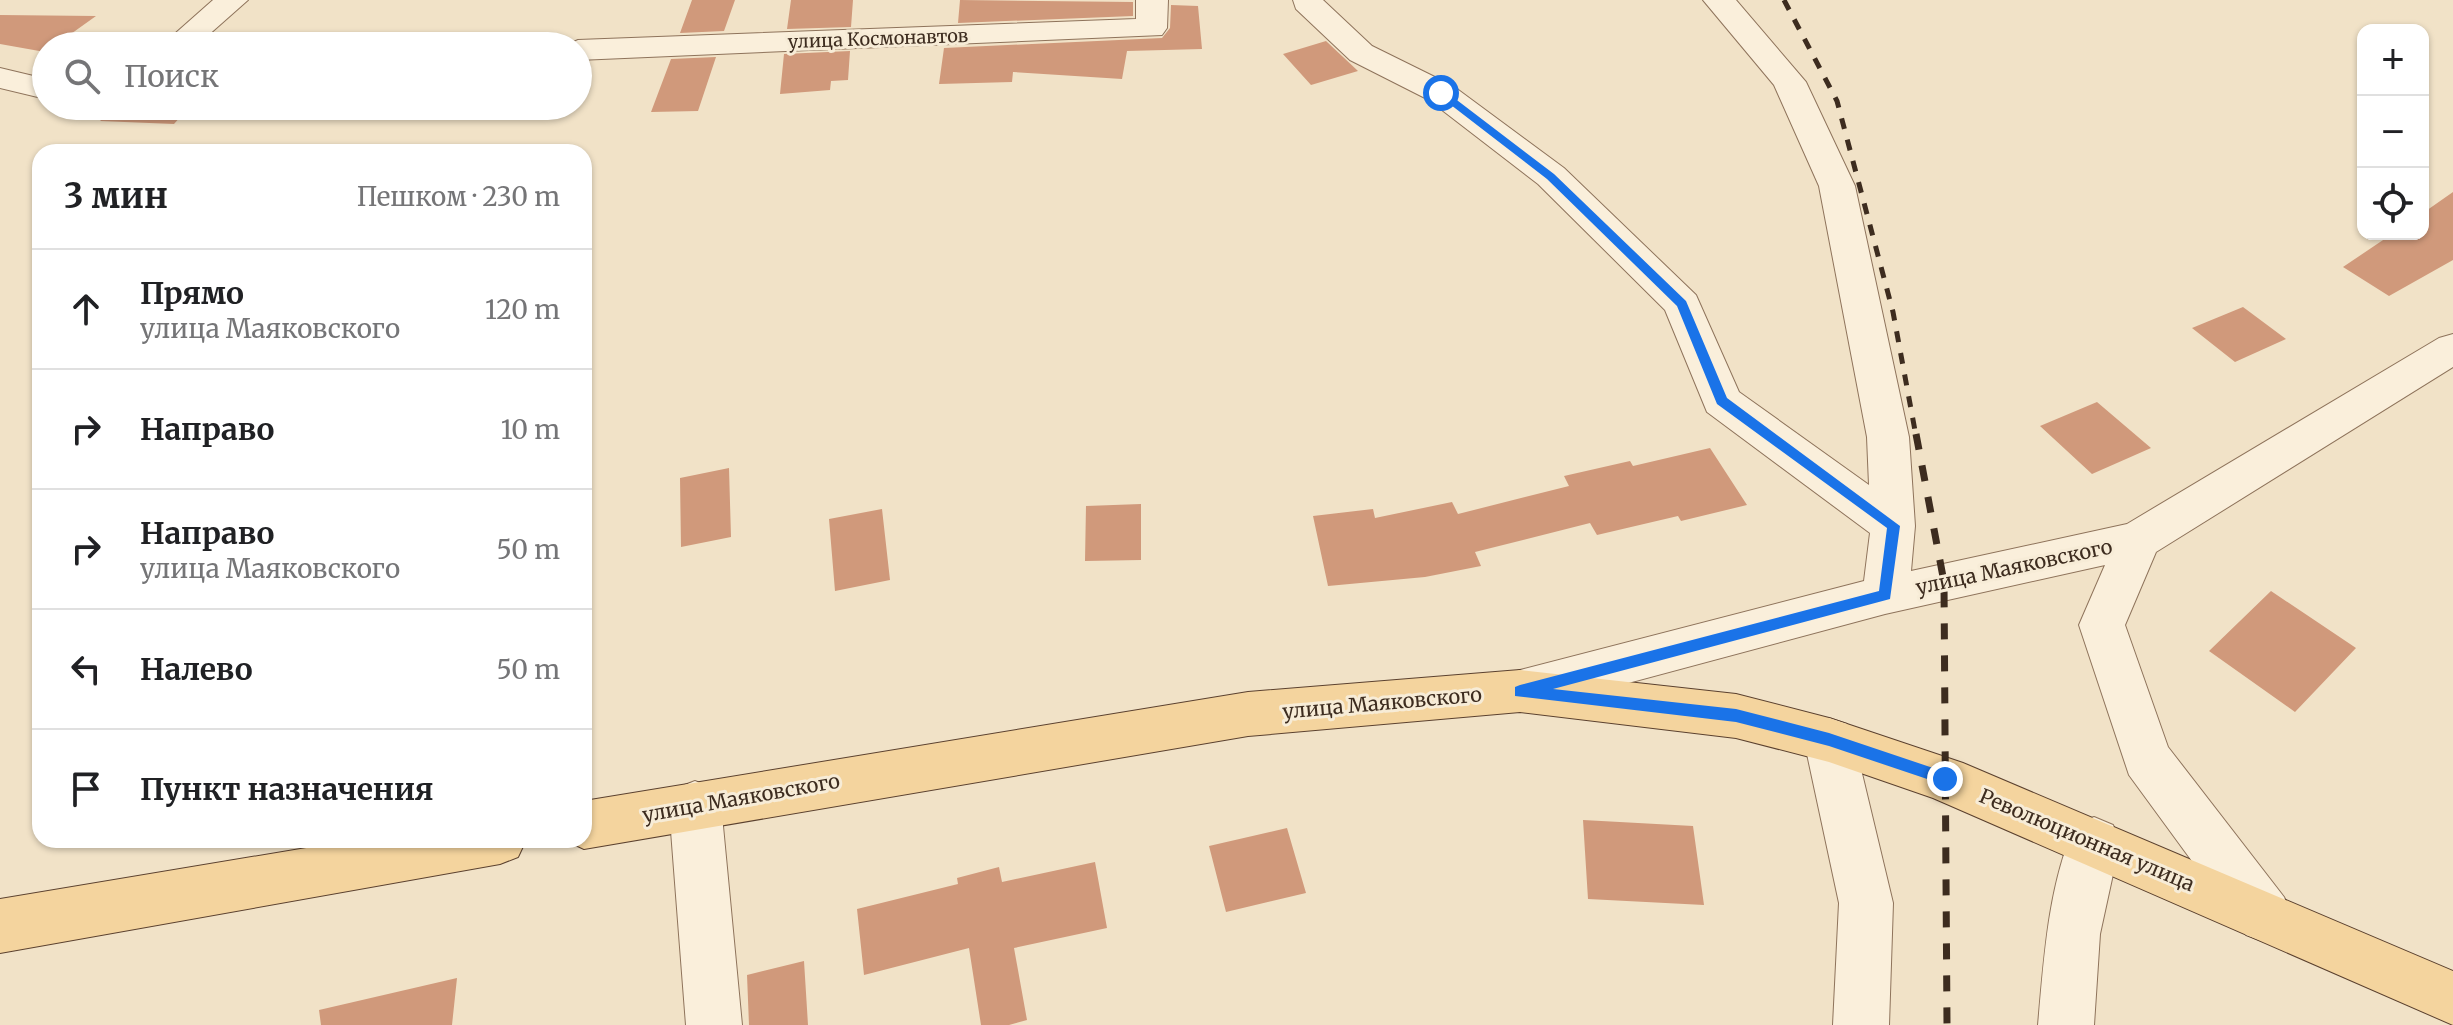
<!DOCTYPE html>
<html lang="ru">
<head>
<meta charset="utf-8">
<style>
  :root { --surface:#fff; --page:#f6f6f6; --text:#202124; --muted:#757577; --line:#e0e0e0 }
  body { margin:0; font-family:Merriweather,serif; background:var(--page); color:var(--text) }
  .controls { position:absolute; right:24px; top:24px; display:grid; overflow:hidden; border-radius:16px; box-shadow:0 2px 6px #0004 }
  .controls button { width:72px; height:72px; display:grid; place-items:center; padding:0; border:0; border-bottom:2px solid var(--line); background:var(--surface); color:var(--text); font:40px sans-serif }
  .stop { position:absolute; width:24px; height:24px; margin:-18px; border:6px solid #1a73e8; border-radius:50%; background:#fff }
  .stop.end { background:#1a73e8; border-color:#fff; box-shadow:0 2px 8px #0008 }
  .list { margin:0; padding:0; list-style:none }
  h2 { display:flex; justify-content:space-between; align-items:center; height:104px; margin:0; padding:0 32px; font-size:34px }
  h2 small { font-size:26px; font-weight:400; color:var(--muted) }
  .list li { display:grid; grid-template-columns:52px 1fr auto; gap:24px; align-items:center; box-sizing:border-box; height:120px; padding:0 32px; border-top:2px solid var(--line) }
  .list b { display:block; font-size:30px; white-space:nowrap }
  .list p { margin:0; font-size:26px; white-space:nowrap; color:var(--muted) }
  .list em { font-size:26px; font-style:normal; color:var(--muted) }
  .icon { flex:none; width:44px; height:44px; fill:none; stroke:currentColor; stroke-width:2; stroke-linecap:round; stroke-linejoin:round }
  .map { position:relative; flex:none; width:2453px; height:1025px; overflow:hidden }
  .search { position:absolute; background:var(--surface); box-shadow:0 2px 6px #0004; left:32px; top:32px; width:560px; height:88px; display:flex; align-items:center; gap:20px; box-sizing:border-box; padding:0 28px; border-radius:44px; color:var(--muted); font-size:30px }
  .panel { position:absolute; background:var(--surface); box-shadow:0 2px 6px #0004; left:32px; top:144px; width:560px; height:704px; border-radius:24px }
  .map>svg:first-child { display:block }
</style>
</head>
<body>
<div class="map">
<svg width="2453" height="1025" viewBox="0 0 2453 1025">
  <rect width="100%" height="100%" fill="#f1e2c7"/>
  <!-- building -->
  <path fill="#d0997b" d="M692 0H735L724 31 680 33Z
    M791 0H853L851 27 787 29Z
    M960 0 1133 2V16L958 23Z
    M1171 5 1198 6 1202 49 1127 51 1122 79 1013 72 1012 82 939 84 944 48 1162 38 1170 28Z
    M0 15 96 16 54 46H46L45 52 0 44Z
    M1326 41 1358 71 1311 85 1283 54Z
    M850 51 848 80 831 81 830 90 780 94 784 54Z
    M716 57 698 111 651 112 671 59Z
    M115 106H190L174 124 100 121Z
    M2453 192V260L2389 296 2343 267 2392 234H2423V213Z
    M2243 307 2286 339 2235 362 2192 328Z
    M2097 402 2151 448 2092 474 2040 426Z
    M1710 448 1747 505 1681 521 1678 516 1597 535 1590 523 1475 552 1481 566 1425 577 1328 586 1313 516 1373 509 1375 518 1452 502 1458 514 1569 486 1564 476 1630 461 1633 466Z
    M729 468 731 537 681 547 680 478Z
    M1141 504V560L1085 561 1086 506Z
    M882 509 890 580 835 591 829 519Z
    M2271 591 2356 648 2295 712 2209 651Z
    M1583 820 1693 826 1704 905 1588 899Z
    M1287 828 1306 893 1226 912 1209 846Z
    M1095 862 1107 928 1014 948 1027 1020 1009 1025H981L969 948 864 975 857 909 958 884 957 878 999 867 1002 882Z
    M804 961 808 1025H749L747 975Z
    M457 978 452 1025H321L319 1010Z"/>
  <g fill="none" stroke-linecap="round" stroke-linejoin="round">
    <defs>
      <path id="minor" d="M213 0H248L196 46H161Z
        M1136 0H1168L1167 28 1162 35 578 60V46H565L578 40 1136 19Z
        M1293 0H1323L1372 46 1453 86 1564 168 1696 295 1739 392 1869 485 1867 437 1819 186 1774 85 1703 0H1736L1806 82 1855 186 1909 437 1915 526 1911 571 2127 524 2439 338 2453 334V367L2156 552 2125 625 2168 747 2284 897 2292 916 2284 935 2265 942 2246 935 2129 775 2079 625 2105 565 1885 614 1520 712 1503 706 1496 691 1503 676 1520 670 1864 581 1870 533 1707 412 1665 310 1538 184 1429 100 1350 60 1296 9Z
        M0 68 46 79V99L0 88Z
        M1829 718 1847 724 1854 740 1893 903 1889 1025H1833L1839 903 1804 740 1811 724Z
        M695 781 713 788 721 805 742 1025H686L669 805 677 788Z
        M2094 817 2113 825 2120 842 2100 934 2094 1025H2038C2044 958 2048 887 2075 825Z"/>
      <path id="major" d="M1520 670 1736 694 1829 718 1963 763 2453 971V1025L1933 798 1829 762 1736 738 1520 712 1248 736 584 849 565 840H584V801L1248 692Z
        M354 840H526L518 857 500 864 0 953V899Z"/>
    </defs>
    <!-- minor casing -->
    <use href="#minor" stroke="#8e735b" stroke-width="2"/>
    <!-- major casing -->
    <use href="#major" stroke="#5b412f" stroke-width="2"/>
    <!-- minor -->
    <use href="#minor" fill="#faefdb" fill-rule="evenodd"/>
    <!-- major -->
    <use href="#major" fill="#f4d49e" fill-rule="evenodd"/>
    <!-- rail-far1 -->
    <path stroke="#3d2c1f" stroke-width="5" stroke-dasharray="11 11" stroke-linecap="butt" d="M1784 0 1837 101 1893 312 1916 436"/>
    <!-- rail -->
    <path stroke="#3d2c1f" stroke-width="7" stroke-dasharray="16 16" stroke-linecap="butt" d="M1916 434 1944 582 1947 1025"/>
  </g>
  <!-- route -->
  <path fill="#1a73e8" d="M1438 91H1445L1554 174 1686 301 1727 398 1900 526 1890 599 1553 689 1736 709 1829 733 1945 772 1952 779 1950 783 1945 785 1829 746 1736 722 1515 696V687L1520 685 1879 591 1887 528 1717 404 1677 306 1547 179 1438 95Z"/>
  <g text-anchor="middle" stroke-width="6" stroke-linejoin="round" paint-order="stroke">
    <!-- far-street labels -->
    <g font-size="18" fill="#3d2c1f" stroke="#f7ecd7">
      <text transform="translate(878 39) rotate(-2)" y="6">улица Космонавтов</text>
    </g>
    <!-- street labels -->
    <g font-size="20" fill="#3d2c1f" stroke="#f7ecd7">
      <text transform="translate(2014 567) rotate(-12)" y="7">улица Маяковского</text>
      <text transform="translate(1382 703) rotate(-5)" y="7">улица Маяковского</text>
      <text transform="translate(741 798) rotate(-10)" y="7">улица Маяковского</text>
      <text transform="translate(2087 840) rotate(23)" y="7">Революционная улица</text>
    </g>
  </g>
</svg>
<div class="controls">
<button>+</button>
<button>−</button>
<button><svg class="icon" aria-label="locate" viewBox="0 0 24 24"><circle cx="12" cy="12" r="6"/><path d="M12 2v4M12 18v4M2 12h4M18 12h4"/></svg></button>
</div>
<div class="stop" style="left:1441px;top:93px"></div>
<div class="stop end" style="left:1945px;top:779px"></div>
<div class="search"><svg class="icon" aria-label="search" viewBox="0 0 24 24"><circle cx="10" cy="10" r="6"/><path d="M15 15l6 6"/></svg>Поиск</div>
<section class="panel">
<h2>3 мин<small>Пешком · 230 m</small></h2>
<ul class="list">
<li><svg class="icon" aria-label="ahead" viewBox="0 0 24 24"><path d="M12 20V5M6 11l6-6 6 6"/></svg><div><b>Прямо</b><p>улица Маяковского</p></div><em>120 m</em></li>
<li><svg class="icon" aria-label="right" viewBox="0 0 24 24"><path d="M7 20v-9h11M14 6l5 5-5 5"/></svg><div><b>Направо</b></div><em>10 m</em></li>
<li><svg class="icon" aria-label="right" viewBox="0 0 24 24"><path d="M7 20v-9h11M14 6l5 5-5 5"/></svg><div><b>Направо</b><p>улица Маяковского</p></div><em>50 m</em></li>
<li><svg class="icon" aria-label="left" viewBox="0 0 24 24"><path d="M17 20v-9H6M10 6l-5 5 5 5"/></svg><div><b>Налево</b></div><em>50 m</em></li>
<li><svg class="icon" aria-label="arrive" viewBox="0 0 24 24"><path d="M6 21V4h12l-3 4 3 4H6"/></svg><div><b>Пункт назначения</b></div></li>
</ul>
</section>
</div>
</body>
</html>
